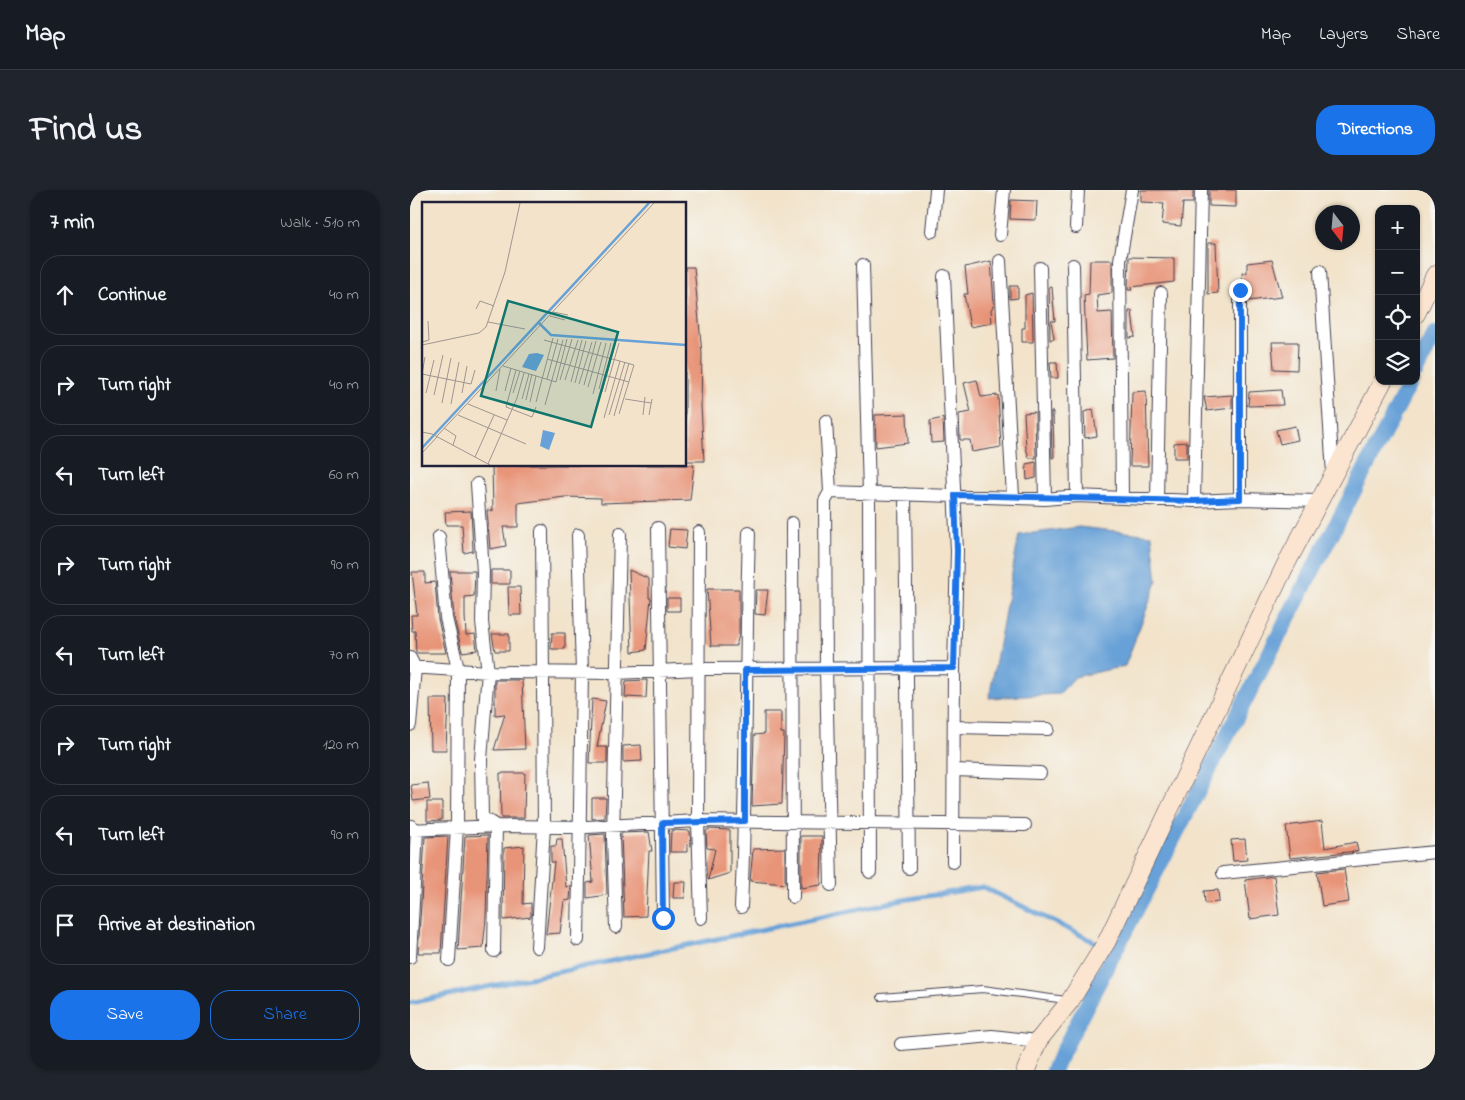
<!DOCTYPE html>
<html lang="en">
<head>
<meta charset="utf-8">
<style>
  :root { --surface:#171b24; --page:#20242c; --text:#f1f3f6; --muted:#9ea1a6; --line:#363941; --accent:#1a73e8 }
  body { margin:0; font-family:"Indie Flower",sans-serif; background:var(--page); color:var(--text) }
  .controls { position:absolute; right:15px; top:15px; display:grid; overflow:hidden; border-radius:10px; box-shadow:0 1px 4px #0004 }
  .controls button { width:45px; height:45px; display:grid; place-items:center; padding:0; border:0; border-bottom:1px solid var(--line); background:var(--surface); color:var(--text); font:25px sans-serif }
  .compass { position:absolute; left:905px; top:15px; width:45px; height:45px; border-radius:50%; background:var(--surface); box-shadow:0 1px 4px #0004; rotate:164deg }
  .stop { position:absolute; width:15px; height:15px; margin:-11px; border:4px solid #1a73e8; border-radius:50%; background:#fff }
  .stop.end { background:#1a73e8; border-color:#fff; box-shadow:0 1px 5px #0008 }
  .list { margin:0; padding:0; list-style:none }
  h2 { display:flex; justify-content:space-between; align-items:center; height:65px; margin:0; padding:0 20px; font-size:21px }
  h2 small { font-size:16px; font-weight:400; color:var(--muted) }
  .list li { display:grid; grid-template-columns:32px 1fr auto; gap:15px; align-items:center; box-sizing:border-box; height:80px; margin:0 10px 10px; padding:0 10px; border:1px solid var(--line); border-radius:20px }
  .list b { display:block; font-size:19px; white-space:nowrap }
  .list em { font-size:16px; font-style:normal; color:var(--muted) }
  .actions { display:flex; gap:10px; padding:15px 20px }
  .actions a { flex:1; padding:11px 0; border:1px solid var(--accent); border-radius:20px; text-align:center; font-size:18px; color:var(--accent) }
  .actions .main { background:var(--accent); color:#fff }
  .icon { flex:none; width:28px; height:28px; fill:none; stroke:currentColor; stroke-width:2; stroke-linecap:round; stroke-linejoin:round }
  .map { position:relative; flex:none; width:1025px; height:880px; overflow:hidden; border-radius:20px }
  header { display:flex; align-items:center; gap:30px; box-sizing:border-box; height:70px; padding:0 25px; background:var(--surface); border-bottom:1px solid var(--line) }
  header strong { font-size:24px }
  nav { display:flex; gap:28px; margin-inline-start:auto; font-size:18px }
  .intro { display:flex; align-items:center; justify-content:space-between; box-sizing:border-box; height:120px; padding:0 30px }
  h1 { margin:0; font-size:35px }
  .button { padding:12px 22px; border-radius:20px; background:var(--accent); color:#fff; font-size:18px; font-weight:700 }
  main { display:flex; gap:30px; padding:0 30px }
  aside { flex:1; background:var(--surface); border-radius:20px; box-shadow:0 1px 4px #0004 }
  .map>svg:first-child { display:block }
</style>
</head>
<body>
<header>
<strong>Map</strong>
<nav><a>Map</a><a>Layers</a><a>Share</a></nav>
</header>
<div class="intro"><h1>Find us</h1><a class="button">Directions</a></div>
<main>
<aside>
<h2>7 min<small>Walk · 510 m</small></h2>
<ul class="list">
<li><svg class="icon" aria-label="ahead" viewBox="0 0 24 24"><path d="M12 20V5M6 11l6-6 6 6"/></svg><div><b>Continue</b></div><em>40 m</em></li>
<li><svg class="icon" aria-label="right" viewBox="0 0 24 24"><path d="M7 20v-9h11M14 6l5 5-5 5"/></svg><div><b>Turn right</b></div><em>40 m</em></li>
<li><svg class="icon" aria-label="left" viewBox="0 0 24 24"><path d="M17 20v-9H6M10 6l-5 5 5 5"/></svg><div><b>Turn left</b></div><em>60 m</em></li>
<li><svg class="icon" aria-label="right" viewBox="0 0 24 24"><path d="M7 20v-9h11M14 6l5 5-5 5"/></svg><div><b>Turn right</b></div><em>90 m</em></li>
<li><svg class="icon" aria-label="left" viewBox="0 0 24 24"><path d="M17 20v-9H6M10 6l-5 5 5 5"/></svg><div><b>Turn left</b></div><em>70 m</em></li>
<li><svg class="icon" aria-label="right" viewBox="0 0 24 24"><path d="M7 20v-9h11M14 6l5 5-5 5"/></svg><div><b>Turn right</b></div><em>120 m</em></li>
<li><svg class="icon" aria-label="left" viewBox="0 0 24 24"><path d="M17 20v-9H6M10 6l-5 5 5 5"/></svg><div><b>Turn left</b></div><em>90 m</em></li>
<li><svg class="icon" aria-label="arrive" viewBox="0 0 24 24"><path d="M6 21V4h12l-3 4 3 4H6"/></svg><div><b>Arrive at destination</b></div></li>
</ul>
<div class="actions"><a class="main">Save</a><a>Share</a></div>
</aside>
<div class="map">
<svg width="1025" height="880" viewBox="0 0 1025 880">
  <rect width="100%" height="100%" fill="#f6f6f2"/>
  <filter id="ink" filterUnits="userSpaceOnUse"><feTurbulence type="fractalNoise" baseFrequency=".02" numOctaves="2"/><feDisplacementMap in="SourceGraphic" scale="10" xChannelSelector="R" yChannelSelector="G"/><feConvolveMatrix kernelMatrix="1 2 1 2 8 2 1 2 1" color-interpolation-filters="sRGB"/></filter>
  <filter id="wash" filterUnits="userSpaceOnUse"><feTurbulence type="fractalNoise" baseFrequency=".0096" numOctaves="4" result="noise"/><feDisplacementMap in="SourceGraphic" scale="20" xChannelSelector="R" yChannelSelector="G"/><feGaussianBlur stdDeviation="1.12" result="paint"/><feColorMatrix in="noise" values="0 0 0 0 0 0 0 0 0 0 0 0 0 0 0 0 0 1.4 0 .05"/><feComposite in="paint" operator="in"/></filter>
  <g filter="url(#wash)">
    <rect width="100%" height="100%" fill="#f2e3ca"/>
    <!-- water -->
    <path fill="#67a1d7" stroke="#446289" d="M669 337 742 345 747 392 715 476 665 487 649 504 579 508 609 345Z"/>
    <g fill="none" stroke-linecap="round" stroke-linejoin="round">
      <!-- stream -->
      <path stroke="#67a1d7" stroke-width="5" d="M0 813 493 710 573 697 705 762"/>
      <!-- canal -->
      <path stroke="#67a1d7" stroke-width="16" d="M1006 181 1025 144
        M643 880 1001 191"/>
    </g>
    <g id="blocks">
      <!-- building -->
      <path fill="#e89478" d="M731 0H783V13H773L771 36 752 34 754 13 731 12Z
        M799 0H826V17L799 16Z
        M601 10 627 11 626 30 600 29Z
        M798 53H806L808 103 798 104Z
        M719 67 764 68V92L721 97 722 100H718Z
        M680 70H702V103L687 105 688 123 702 122 703 168 677 170 674 105 679 104Z
        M862 70 872 107 838 111V100L833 93 832 83H837V73Z
        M581 71 584 114 581 120 582 133 560 137 554 104H558L555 77Z
        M275 77H284L292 164 291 216 294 271H275Z
        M600 96H608V108L600 109Z
        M642 97 645 131H641L644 149 640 150 639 98Z
        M622 103 623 152H612V138H615V105Z
        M719 121H722L725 147 719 148Z
        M862 152H888L887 180 864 179Z
        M640 172H647L648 188H641Z
        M567 190 571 207 588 205 591 257 562 262 560 250H550L549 224 561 222 554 193Z
        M871 200 873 215 838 216 839 202Z
        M736 201 738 276H720L722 202Z
        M822 205V218L797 221 794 207Z
        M683 219 687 246 675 248 674 222Z
        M625 222 626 268H619L616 258 614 223Z
        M641 222H643L644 268H642Z
        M497 224 498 253 466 257 465 225Z
        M533 228 534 252 521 253 520 231Z
        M885 236 888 250 870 254 866 240Z
        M777 252V268H764V253Z
        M626 272V288L617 290 616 274Z
        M82 275H284L280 310 191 313V308L155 307 108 313V337H93L96 356 80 359 77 320 83 321Z
        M61 321 63 361 54 363 52 335H36L35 322Z
        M260 339 277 340 275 359 258 357Z
        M81 380H100V394H81Z
        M219 380 239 389V408H241L236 460 222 462Z
        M40 381H65L64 406 55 407V426L56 445 65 444 67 460 52 462 44 427Z
        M2 382H15V393L25 392 28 429 36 463H6L5 441H2L1 425H7Z
        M98 397H110L111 425H99Z
        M297 399H329V445L326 456H301Z
        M346 400H358L355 425 345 424Z
        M257 408H270V421H257Z
        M142 443H155V459H141Z
        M82 444H99V461H85Z
        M85 490H112L115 559 84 560 95 524 85 525Z
        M237 490 236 508 215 507 216 491Z
        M20 509H38L36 560H21Z
        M182 509 196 511 187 557H197V573H179Z
        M354 522H371V543H374L372 614 342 616 344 545 354 544Z
        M231 555 232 571 213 572V556Z
        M90 583H115L114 628H91Z
        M18 593 20 609 3 611 1 595Z
        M182 608H196L195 628 182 629Z
        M17 612H32V630L17 631Z
        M912 631 915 658 946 652 948 661 880 668 876 636Z
        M299 639 320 640V683L298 690 305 659 297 658 296 641Z
        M263 640 280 641 281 656 277 655V662H260L261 641Z
        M239 642 242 661H239L236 726 214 727 211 643Z
        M195 644 197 705 177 708V693L183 692 179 645Z
        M78 645 76 728 73 758 48 760 55 646Z
        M38 646 31 763H8L15 647Z
        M391 646H412L411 695 391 698Z
        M147 649H152L156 697 161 696 160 710 154 711 150 743 136 744 144 672H141V656H146Z
        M835 649 837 670 823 671 821 650Z
        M114 656 113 714 121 713V727L93 730 94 658Z
        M375 658V694L340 691 343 659Z
        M934 679 939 712 912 716 907 682Z
        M864 686 869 725 840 729 835 690Z
        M264 692H276L275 708H263Z
        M808 700 809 712 795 713 794 701Z"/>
    </g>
  </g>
  <g filter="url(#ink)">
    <use href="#blocks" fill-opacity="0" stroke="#413f50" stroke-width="1"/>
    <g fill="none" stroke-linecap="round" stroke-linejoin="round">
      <defs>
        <path id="service" d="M471 807 573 799 656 810"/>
        <path id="minor" d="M666 37 668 0
          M522 41 526 0
          M590 45 594 0
          M590 71 603 307
          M453 75 459 304 460 682
          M663 75 667 306
          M630 78 635 309
          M910 81 923 284
          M534 86 547 361 544 478 543 672
          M830 100V309
          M416 231 420 302
          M67 294 73 382 72 432 78 482 71 569 72 627 86 636 84 761
          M495 304 499 678
          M712 308 710 70 722 0
          M747 310 751 103
          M784 311 791 0
          M382 333 383 707
          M248 338 253 727
          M289 342 288 631 291 728
          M29 347 36 428 48 479 47 637 39 770
          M0 468 5 478 0 535
          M0 477 78 482 207 483 288 479 544 478
          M544 537 638 539
          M544 580 630 583
          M0 640 86 636 177 637 288 631 615 635
          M813 683 1025 662
          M421 695 416 479 415 311 420 302 635 309 667 306 784 311 830 309 908 311
          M331 717C337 592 335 467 339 343
          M206 737 203 647 210 344
          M168 750 172 482 168 345
          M127 757 134 636 132 341
          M0 767 7 640 1 636
          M491 854 582 846 628 851"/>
        <path id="secondary" d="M1006 124 1025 85
          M616 880 628 851 660 811 697 751 874 378 973 191"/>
      </defs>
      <!-- service casing -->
      <use href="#service" stroke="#413f50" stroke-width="8"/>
      <!-- minor casing -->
      <use href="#minor" stroke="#413f50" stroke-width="14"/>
      <!-- secondary casing -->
      <use href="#secondary" stroke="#413f50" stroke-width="19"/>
      <!-- service -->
      <use href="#service" stroke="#fff" stroke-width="6"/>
      <!-- minor -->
      <use href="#minor" stroke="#fff" stroke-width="12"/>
      <!-- secondary -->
      <use href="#secondary" stroke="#fce5d0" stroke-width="18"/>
    </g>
  </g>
  <g fill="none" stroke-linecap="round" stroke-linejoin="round" filter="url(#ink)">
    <!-- route -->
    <path stroke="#1a73e8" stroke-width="6" d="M253 728 252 633 335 631V480L544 478 547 361 545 305 784 311 830 309V100"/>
  </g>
  <!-- overview -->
  <g transform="translate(12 12)">
    <rect width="264" height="264" fill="#f2e3ca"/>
    <path d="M115 151 122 153 114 169 100 165 107 152ZM121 228 133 231 127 248 118 244Z" fill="#67a1d7"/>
    <path fill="none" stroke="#67a1d7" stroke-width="2.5" d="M117 121 129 133 264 143M0 246 227 1"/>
    <path fill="none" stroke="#9f9691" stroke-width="1" d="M54 107 58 99 72 104M131 110 146 113M128 114 143 118M66 120 103 127M122 138 212 163 197 212M0 140 7 138 6 119M0 143 57 131 64 125 83 70 98 1M125 157 207 180M81 164 134 180 145 137M94 168 84 205 110 215 114 205M0 172 49 182 53 168M0 172 3 155M125 177 136 137M138 178 150 137M143 178 156 138M149 180 160 138M153 181 164 139M157 182 170 140M162 183 174 139M166 185 179 140M177 187 189 141M74 189 78 167M83 189 89 166M180 190 193 143M183 190 197 141M4 191 12 158M40 191 45 164M91 191 98 169M171 192 184 141M12 193 21 153M100 197 107 172M203 197 229 201M104 198 110 172M108 200 114 174M114 200 131 136M20 201 29 156M29 202 37 160M46 202 85 218M123 203 141 138M36 213 104 242M187 213 203 160M221 213 223 195M227 213 230 197M192 214 207 161M182 216 198 159M22 226 34 234 31 243M0 230 10 232 68 263M15 234 232 1M0 251 15 235M53 255 72 213M66 262 95 196 102 171"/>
    <path fill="#0f766e" fill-opacity="0.15" stroke="#0f766e" stroke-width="2.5" d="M86 99 196 130 169 225 59 194Z"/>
    <rect width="264" height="264" fill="none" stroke="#22223b" stroke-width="2.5"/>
  </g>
</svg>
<div class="controls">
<button>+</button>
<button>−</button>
<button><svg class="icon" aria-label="locate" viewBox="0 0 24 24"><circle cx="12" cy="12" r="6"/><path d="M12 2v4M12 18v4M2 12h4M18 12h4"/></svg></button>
<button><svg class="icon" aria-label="layers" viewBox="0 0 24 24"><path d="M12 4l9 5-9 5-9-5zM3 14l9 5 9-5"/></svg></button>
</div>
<svg class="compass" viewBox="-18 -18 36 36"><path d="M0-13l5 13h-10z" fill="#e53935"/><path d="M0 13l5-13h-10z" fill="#9ea1a6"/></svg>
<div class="stop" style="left:253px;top:728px"></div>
<div class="stop end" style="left:830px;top:100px"></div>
</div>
</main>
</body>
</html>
